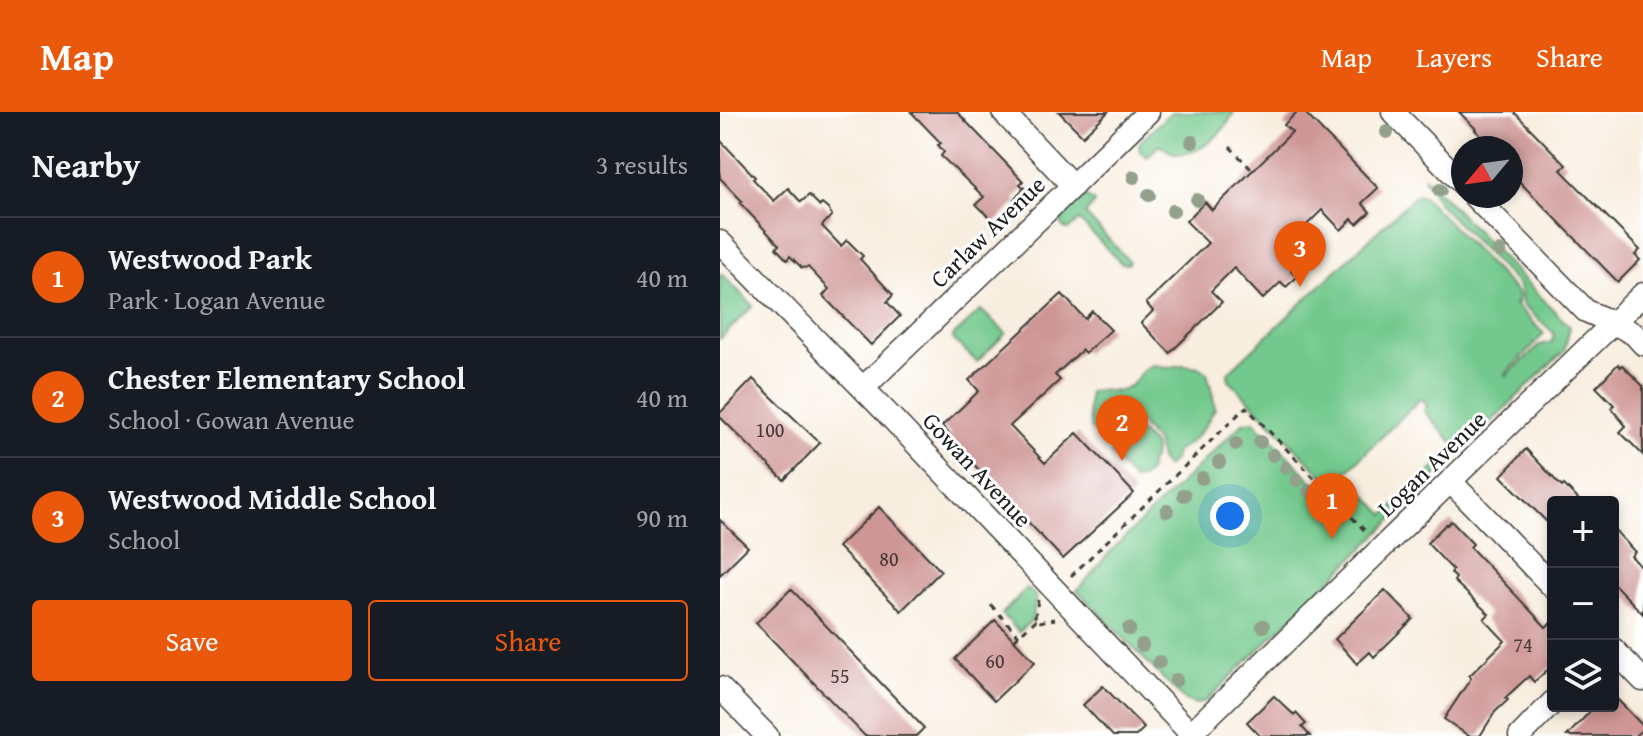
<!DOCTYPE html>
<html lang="en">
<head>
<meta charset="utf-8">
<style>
  :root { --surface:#171b24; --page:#20242c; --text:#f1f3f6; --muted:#9ea1a6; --line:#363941; --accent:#ea580c }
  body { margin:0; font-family:"Gentium Book Plus",serif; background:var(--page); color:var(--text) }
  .controls { position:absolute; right:24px; bottom:24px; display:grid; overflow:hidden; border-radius:8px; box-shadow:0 4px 12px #0003 }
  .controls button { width:72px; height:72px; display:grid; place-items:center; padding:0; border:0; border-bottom:2px solid var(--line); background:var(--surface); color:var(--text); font:40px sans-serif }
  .compass { position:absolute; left:731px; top:24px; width:72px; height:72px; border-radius:50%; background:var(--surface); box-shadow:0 4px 12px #0003; rotate:241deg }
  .you { position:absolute; left:510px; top:404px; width:28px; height:28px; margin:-20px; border:6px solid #fff; border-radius:50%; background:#1a73e8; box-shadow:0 0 0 12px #1a73e833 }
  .badge { display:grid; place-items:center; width:52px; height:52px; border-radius:50%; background:var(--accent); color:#fff; font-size:26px; font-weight:700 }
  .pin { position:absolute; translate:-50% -66px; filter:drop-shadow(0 2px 4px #0008) }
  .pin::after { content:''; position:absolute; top:42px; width:28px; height:24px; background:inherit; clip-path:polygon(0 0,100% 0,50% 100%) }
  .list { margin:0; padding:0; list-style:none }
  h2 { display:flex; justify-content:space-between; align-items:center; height:104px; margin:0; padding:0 32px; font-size:34px }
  h2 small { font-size:26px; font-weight:400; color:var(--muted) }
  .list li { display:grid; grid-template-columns:52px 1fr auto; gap:24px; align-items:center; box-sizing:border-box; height:120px; padding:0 32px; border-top:2px solid var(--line) }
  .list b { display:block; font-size:30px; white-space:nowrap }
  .list p { margin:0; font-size:26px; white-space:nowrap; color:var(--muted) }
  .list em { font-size:26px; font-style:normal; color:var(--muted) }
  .actions { display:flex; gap:16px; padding:24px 32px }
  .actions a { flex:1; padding:18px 0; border:2px solid var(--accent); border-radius:8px; text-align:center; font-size:28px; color:var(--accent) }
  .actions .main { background:var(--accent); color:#fff }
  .icon { flex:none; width:44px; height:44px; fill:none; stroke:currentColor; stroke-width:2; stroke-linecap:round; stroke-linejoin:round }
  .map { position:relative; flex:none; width:923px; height:624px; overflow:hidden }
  header { display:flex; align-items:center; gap:48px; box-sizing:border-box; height:112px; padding:0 40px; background:var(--accent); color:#fff }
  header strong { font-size:38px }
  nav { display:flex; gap:44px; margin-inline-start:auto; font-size:28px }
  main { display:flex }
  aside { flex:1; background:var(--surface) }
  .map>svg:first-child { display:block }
</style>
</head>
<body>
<header>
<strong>Map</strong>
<nav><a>Map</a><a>Layers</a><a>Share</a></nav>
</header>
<main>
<aside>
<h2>Nearby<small>3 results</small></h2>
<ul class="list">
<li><span class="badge">1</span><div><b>Westwood Park</b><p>Park · Logan Avenue</p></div><em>40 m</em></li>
<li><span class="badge">2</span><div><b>Chester Elementary School</b><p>School · Gowan Avenue</p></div><em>40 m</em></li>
<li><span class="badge">3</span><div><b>Westwood Middle School</b><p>School</p></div><em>90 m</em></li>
</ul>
<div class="actions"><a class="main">Save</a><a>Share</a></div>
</aside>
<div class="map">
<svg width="923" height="624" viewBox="0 0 923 624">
  <rect width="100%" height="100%" fill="#fff"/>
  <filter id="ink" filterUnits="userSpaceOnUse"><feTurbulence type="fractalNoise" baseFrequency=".0125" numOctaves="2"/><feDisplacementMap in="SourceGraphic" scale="16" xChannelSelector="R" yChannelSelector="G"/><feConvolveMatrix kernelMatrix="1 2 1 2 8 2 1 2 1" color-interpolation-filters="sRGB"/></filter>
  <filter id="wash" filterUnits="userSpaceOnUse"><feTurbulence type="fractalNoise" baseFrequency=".006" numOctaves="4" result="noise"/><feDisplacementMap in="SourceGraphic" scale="32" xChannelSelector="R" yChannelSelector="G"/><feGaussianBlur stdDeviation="1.8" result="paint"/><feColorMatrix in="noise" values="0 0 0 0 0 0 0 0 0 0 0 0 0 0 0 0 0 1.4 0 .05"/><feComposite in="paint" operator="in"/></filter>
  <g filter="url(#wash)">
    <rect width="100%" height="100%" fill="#f8eedf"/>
    <!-- green -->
    <path fill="#73c98d" stroke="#487254" stroke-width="2" d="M451 0H514C504 21 477 48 451 40 447 38 443 35 439 33L427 45 420 39 419 31Z
      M704 65 850 215 844 239 741 339 739 337 725 351V353L708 373 487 588C478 595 471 591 462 586L357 478C371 465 380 450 394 436L523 311 534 309 611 389 633 369 665 403 737 335 704 299 707 292 701 286 616 370 610 371 509 268 508 261 513 256 697 82 703 84 797 181 798 189 795 192 824 222 785 262 786 264 820 233 832 230 834 221 803 194 799 174 719 92Z
      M365 84 374 89V92L365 102 406 146 409 149 408 152H402L359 108 348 118 343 115 340 107Z
      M0 162H2L33 194 0 227Z
      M261 198 286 221 257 250 233 227V224Z
      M434 253 446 256 462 253 479 255 487 261 492 280 495 296 485 314 474 327 456 340 454 348 446 355 440 348 437 331 420 311 404 310 388 328 384 329 378 322 371 317 368 300 369 280C380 275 391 282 403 278 417 274 418 256 434 253Z
      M408 315H415L434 334 433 347 430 350V358L421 367 413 368 391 343 392 329Z
      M307 476 316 485 312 508 299 520 282 502Z"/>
    <g id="blocks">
      <!-- building -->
      <path fill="#ce9694" d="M191 0H237L303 69 300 72 304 76 294 87 297 90 275 111 256 92 264 85 221 44 224 40 218 33 221 31Z
        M339 0H388L363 24Z
        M577 0H584L658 76 642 91 650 100 637 112 632 107 621 118 602 98 567 132 582 148 571 159 577 165 566 175 561 170 543 187 514 156 491 179 502 190 450 241 421 211 433 199 426 191 488 131 466 109 485 90 492 98 572 20 564 13Z
        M739 0H794L846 53 841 58 920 138 915 143 920 148 898 170 791 61V36H774L755 18 756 17Z
        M0 28 35 65 33 67 54 89 68 76 81 90 89 83 100 94 102 92 108 97 112 103 102 114 121 134 127 128 143 144 140 147 173 183 167 190 180 204 151 233 103 184 109 177 88 155 82 156 70 144 67 148 56 136 59 133 20 91 22 89 0 66Z
        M342 182 365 207 372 199 391 218 365 241 362 238 335 263 340 268 290 314 325 351 357 321 414 381 343 447 229 326 231 324 222 314 259 279 249 268Z
        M898 252 900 255 902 253 923 274V343L900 320 906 314 891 296 894 293 876 275Z
        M33 267 100 331 64 368 0 305V301Z
        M806 337 842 375 844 373 861 390H833V416L781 364Z
        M159 395 221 459 181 499 118 435Z
        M0 408 28 435 0 463Z
        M731 409 753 432 750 435 826 515 833 509V553L814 570 809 564 785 586 788 588 775 600 760 624H749L724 607 751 566 749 564 785 529 764 507 769 502 734 469 736 466 731 461 733 458 707 431 726 412 727 413Z
        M893 416 915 440 911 444 923 457V502L893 471Z
        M71 477 204 616 196 624H145L36 511Z
        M665 478 693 507 654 545 650 540 637 552 615 527Z
        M275 508 315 550 274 589 235 547Z
        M383 574 424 616 416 624H393L363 593Z
        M893 583 923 614V617L915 624H847L875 594H893Z
        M554 584 574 603 576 601 586 612 582 615 590 624H540L527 610Z"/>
    </g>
  </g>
  <g filter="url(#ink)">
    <use href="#blocks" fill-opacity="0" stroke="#3d3c39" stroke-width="2"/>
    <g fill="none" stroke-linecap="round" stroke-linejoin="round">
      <defs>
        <path id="minor" d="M283 0 353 74
          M673 0 743 72
          M754 84 866 199 894 211 914 222 923 232
          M0 130 167 301 473 624
          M143 276 339 87 428 0
          M731 370 833 475
          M893 537 923 568
          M0 576 47 624
          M468 624 923 182
          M800 624 833 590"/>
      </defs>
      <!-- minor casing -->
      <use href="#minor" stroke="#3d3c39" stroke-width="25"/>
      <!-- path -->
      <path stroke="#3d3c39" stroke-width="3" stroke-dasharray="6 6" stroke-linecap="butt" d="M510 35 532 58
        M351 464 526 295 648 422
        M318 488 315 505 319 510 335 507
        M271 493 299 524
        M294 528 317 507"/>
      <!-- minor -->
      <use href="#minor" stroke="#fff" stroke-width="22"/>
    </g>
    <!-- trees -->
    <g fill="#92a08c">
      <circle cx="667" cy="20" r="7"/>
      <circle cx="472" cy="30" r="7"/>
      <circle cx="414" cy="65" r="7"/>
      <circle cx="720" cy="78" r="7"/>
      <circle cx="429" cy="83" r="7"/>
      <circle cx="477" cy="88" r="7"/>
      <circle cx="453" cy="99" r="7"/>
      <circle cx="780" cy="139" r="7"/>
      <circle cx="540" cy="330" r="7"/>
      <circle cx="516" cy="332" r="7"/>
      <circle cx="553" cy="343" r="7"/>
      <circle cx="499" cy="350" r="7"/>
      <circle cx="566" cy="356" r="7"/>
      <circle cx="482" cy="366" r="7"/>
      <circle cx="577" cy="368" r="7"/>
      <circle cx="589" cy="379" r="7"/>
      <circle cx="464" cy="383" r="7"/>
      <circle cx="447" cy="399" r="7"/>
      <circle cx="543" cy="514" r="7"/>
      <circle cx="409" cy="517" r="7"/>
      <circle cx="422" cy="533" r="7"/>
      <circle cx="439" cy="550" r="7"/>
      <circle cx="456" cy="568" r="7"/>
    </g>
  </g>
  <g text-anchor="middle" stroke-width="6" stroke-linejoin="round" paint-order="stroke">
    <!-- number labels -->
    <g font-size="20" fill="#483a3a">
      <text x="50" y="325">100</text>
      <text x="169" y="454">80</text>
      <text x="803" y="540">74</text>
      <text x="275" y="556">60</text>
      <text x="120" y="571">55</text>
    </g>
    <!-- street labels -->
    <g font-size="24" fill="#1c1c1c" stroke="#fff">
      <text transform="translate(268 120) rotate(-44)" y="8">Carlaw Avenue</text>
      <text transform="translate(712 352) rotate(-44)" y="8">Logan Avenue</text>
      <text transform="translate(257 358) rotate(47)" y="8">Gowan Avenue</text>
    </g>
  </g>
</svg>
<div class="controls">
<button>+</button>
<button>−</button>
<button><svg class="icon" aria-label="layers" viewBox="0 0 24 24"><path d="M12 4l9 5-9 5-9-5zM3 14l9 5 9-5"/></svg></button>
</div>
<svg class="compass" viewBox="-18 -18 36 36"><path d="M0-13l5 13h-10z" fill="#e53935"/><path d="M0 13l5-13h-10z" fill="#9ea1a6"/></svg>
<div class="you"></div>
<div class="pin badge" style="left:612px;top:427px">1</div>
<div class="pin badge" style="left:402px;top:349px">2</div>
<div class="pin badge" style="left:580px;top:175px">3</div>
</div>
</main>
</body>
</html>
